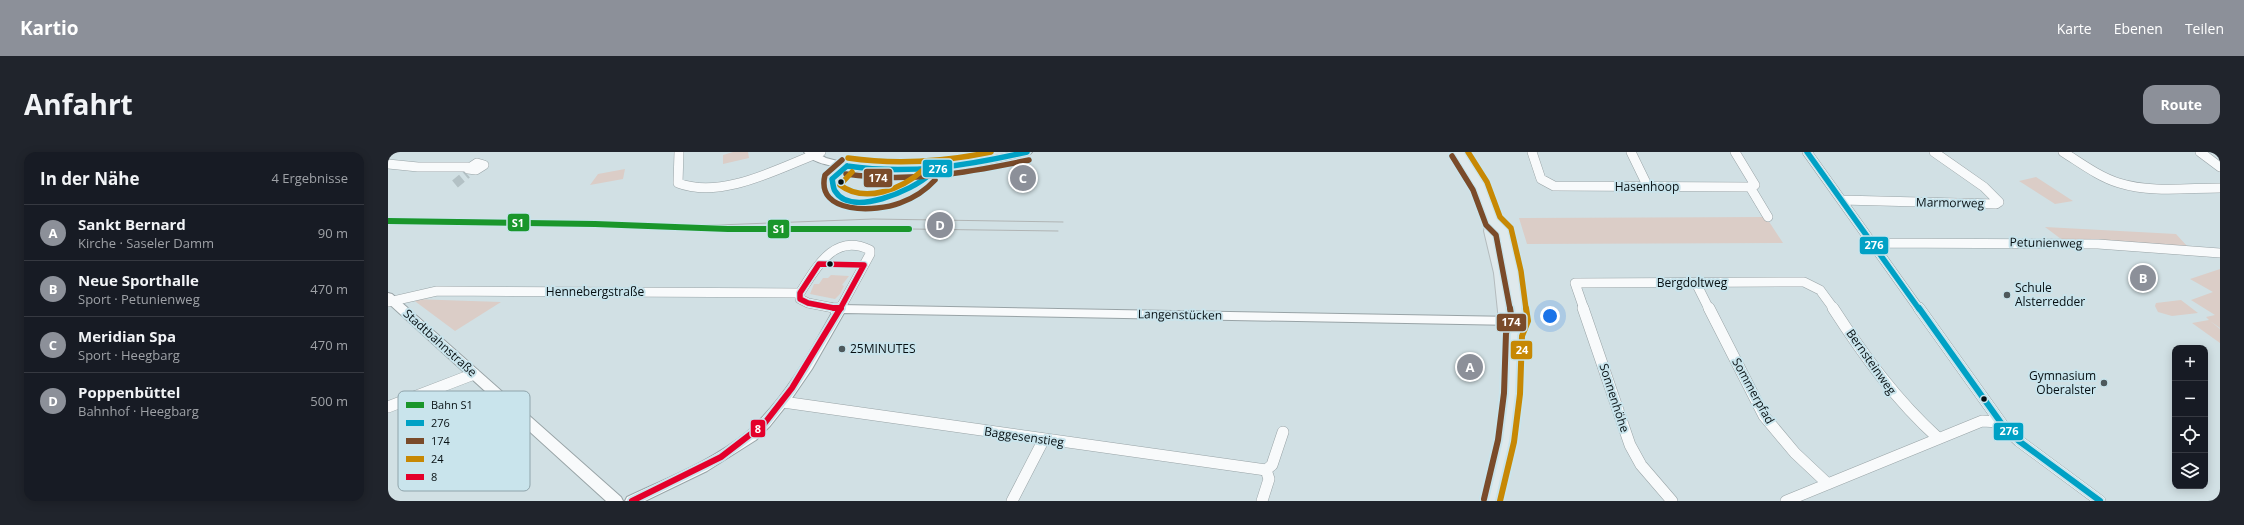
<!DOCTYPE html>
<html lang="de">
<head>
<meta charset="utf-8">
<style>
  :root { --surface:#171b24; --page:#20242c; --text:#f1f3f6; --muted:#9ea1a6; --line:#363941; --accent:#8c9099 }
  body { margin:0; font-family:"Open Sans",sans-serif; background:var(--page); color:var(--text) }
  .controls { position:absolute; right:12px; bottom:12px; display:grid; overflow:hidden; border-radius:8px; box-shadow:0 2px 10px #0003 }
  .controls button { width:36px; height:36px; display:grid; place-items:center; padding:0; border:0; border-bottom:1px solid var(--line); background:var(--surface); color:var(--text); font:20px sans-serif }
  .you { position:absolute; left:1162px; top:164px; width:14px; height:14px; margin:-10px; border:3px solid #fff; border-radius:50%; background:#1a73e8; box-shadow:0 0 0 6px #1a73e833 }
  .badge { display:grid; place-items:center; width:26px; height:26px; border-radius:50%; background:var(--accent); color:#fff; font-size:13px; font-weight:700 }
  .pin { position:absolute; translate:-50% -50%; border:2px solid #fff; box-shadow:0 1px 4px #0006 }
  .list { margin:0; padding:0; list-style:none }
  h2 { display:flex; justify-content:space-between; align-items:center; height:52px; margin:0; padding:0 16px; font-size:17px }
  h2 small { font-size:13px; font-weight:400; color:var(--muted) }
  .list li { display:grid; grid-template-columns:26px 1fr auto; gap:12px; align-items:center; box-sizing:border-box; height:56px; padding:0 16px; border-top:1px solid var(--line) }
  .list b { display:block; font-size:15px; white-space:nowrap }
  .list p { margin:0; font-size:13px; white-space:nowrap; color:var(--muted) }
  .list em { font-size:13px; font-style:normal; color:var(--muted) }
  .icon { flex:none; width:22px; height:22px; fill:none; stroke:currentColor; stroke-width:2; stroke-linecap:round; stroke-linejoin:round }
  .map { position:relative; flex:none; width:1832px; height:349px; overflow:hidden; border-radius:12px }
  header { display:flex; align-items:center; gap:24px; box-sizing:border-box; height:56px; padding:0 20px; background:var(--accent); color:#fff }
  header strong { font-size:19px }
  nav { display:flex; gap:22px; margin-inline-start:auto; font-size:14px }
  .intro { display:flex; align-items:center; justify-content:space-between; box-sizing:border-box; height:96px; padding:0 24px }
  h1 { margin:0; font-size:28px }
  .button { padding:10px 18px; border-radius:12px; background:var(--accent); color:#fff; font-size:14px; font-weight:700 }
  main { display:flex; gap:24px; padding:0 24px }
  aside { flex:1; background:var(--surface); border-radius:12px; box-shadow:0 2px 10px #0003 }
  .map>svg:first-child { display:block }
</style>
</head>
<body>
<header>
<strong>Kartio</strong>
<nav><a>Karte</a><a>Ebenen</a><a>Teilen</a></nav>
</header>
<div class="intro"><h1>Anfahrt</h1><a class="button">Route</a></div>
<main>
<aside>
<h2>In der Nähe<small>4 Ergebnisse</small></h2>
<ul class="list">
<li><span class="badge">A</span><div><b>Sankt Bernard</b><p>Kirche · Saseler Damm</p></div><em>90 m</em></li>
<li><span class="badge">B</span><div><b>Neue Sporthalle</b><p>Sport · Petunienweg</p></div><em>470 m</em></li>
<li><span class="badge">C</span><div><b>Meridian Spa</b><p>Sport · Heegbarg</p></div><em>470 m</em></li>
<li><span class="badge">D</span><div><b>Poppenbüttel</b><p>Bahnhof · Heegbarg</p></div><em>500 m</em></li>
</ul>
</aside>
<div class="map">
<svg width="1832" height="349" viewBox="0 0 1832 349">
  <rect width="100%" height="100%" fill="#d1e0e4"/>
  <!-- green -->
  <path fill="#dbcdc7" d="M345 0H360L361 6 335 12V3Z
    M237 17 235 27 202 33 210 22Z
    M1648 25 1685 49 1667 52 1631 29Z
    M1378 65 1395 91 1139 92 1131 66Z
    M1657 75 1788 82 1799 94 1673 87Z
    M1832 117V176L1822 169 1832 177V191L1804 171 1821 168 1818 165 1827 163 1803 148 1825 140 1802 127Z
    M443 123 461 124 454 133 456 134 452 142 447 147 422 142 426 132H431L435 126H440Z
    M24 147 113 150 67 179Z
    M1793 148 1810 161 1784 164 1770 160 1767 154 1768 151Z"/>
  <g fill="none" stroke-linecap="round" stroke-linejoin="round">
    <!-- minor-tunnel -->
    <path stroke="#b3c1c5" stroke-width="9" stroke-dasharray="9 4.5" stroke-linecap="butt" d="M67 32 79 22"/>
    <defs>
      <path id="minor-far1" d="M291 0 290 31C334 48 391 16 433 0
        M1144 0 1153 27 1166 34 1362 35 1367 33 1347 0
        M1243 0 1260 35
        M1419 0 1531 157
        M1675 0C1693 11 1711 25 1731 31 1763 41 1799 36 1832 36
        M1812 0 1832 15
        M89 11 96 13 88 18 80 17Z
        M0 12 30 15H80
        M1362 35 1380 65
        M1454 48 1608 52 1611 50 1596 35 1546 0
        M1484 91 1710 92 1832 101
        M1308 131 1321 157
        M0 150 49 139 412 141
        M451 157 420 151 412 147V141C428 116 446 80 482 98V102L452 157
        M1196 157 1187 131 1416 130 1432 138 1446 157"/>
      <path id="minor" d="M446 156H453
        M1195 156 1242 293 1253 313 1284 349
        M1321 156 1376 264 1407 301 1440 332
        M1445 156C1476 204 1508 248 1550 286
        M1531 156 1616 275 1631 289 1712 349
        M395 250 878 318
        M0 255 86 222
        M878 318 884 313 895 280
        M624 349 656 287
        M874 349 881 327 878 318
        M1398 349 1594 269 1612 270"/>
      <path id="tertiary" d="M416 0H427L438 6 461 12 507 18 551 15 627 0H644L642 2C580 18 519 31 455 16 442 13 425 12 416 0Z
        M0 141 4 142 233 345 235 349H218L0 151Z
        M452 153 1127 165 1133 169 1127 173 456 161 424 217 402 249 382 274 368 288 319 319 257 349H237L239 345C279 326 324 309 359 280 397 247 422 200 446 157Z"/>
      <path id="primary" d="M1065 0H1077L1099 34 1111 67 1122 79 1132 120 1140 170 1134 182 1133 242 1127 289 1114 349H1094L1109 289 1115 242 1118 182 1111 169 1106 121 1096 79 1098 69 1085 34Z"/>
    </defs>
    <!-- minor-far1 casing -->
    <use href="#minor-far1" stroke="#98a3a6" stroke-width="10"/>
    <!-- minor casing -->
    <use href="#minor" stroke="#98a3a6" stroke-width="12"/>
    <!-- tertiary casing -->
    <use href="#tertiary" stroke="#98a3a6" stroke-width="2"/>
    <!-- primary casing -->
    <use href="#primary" stroke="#b4bbbd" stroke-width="2"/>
    <!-- minor-far1 -->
    <use href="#minor-far1" stroke="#f8fafb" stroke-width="9"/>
    <!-- minor -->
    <use href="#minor" stroke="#f8fafb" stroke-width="11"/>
    <!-- tertiary -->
    <use href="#tertiary" fill="#f8fafb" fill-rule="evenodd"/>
    <!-- primary -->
    <use href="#primary" fill="#dfe9ec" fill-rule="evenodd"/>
    <!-- tram -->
    <path stroke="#b0b4b4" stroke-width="1" d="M207 72 330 73 485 67 675 70
      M107 73 199 72
      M521 77 670 79"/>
    <defs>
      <path id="bus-1-far1" d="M1419 0 1531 157
        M459 14C521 23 578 14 639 0
        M459 14 444 27C445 31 445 36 447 39 463 66 525 38 541 23"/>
      <path id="bus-1" d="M1531 156 1616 275 1631 289 1712 349"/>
      <path id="bus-2-far1" d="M1064 4 1085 38 1098 73 1108 83 1122 157
        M454 8 437 23C427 63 489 60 512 51 526 46 537 39 547 28
        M458 22C521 31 579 21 641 8"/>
      <path id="bus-2" d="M1096 347 1110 288 1116 241 1118 181 1124 169 1122 156"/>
      <path id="bus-3-far1" d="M1080 0 1099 30 1112 65 1123 76 1133 119 1138 157
        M460 6C509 13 555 10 603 0
        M464 20 452 33C477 52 514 37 535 18"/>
      <path id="bus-3" d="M1112 349 1126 290 1132 242 1134 184 1140 169 1138 156"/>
      <path id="bus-4-far1" d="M451 157 420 151 412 147V141L431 112 476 113 452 157"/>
      <path id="bus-4" d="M446 156H453
        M244 349 333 305 376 272 404 236 452 157"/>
    </defs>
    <!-- bus-1-far1 casing -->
    <use href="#bus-1-far1" stroke="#c9e4ec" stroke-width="8"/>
    <!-- bus-1 casing -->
    <use href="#bus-1" stroke="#c9e4ec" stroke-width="10"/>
    <!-- bus-2-far1 casing -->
    <use href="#bus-2-far1" stroke="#c9e4ec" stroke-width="8"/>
    <!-- bus-2 casing -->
    <use href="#bus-2" stroke="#c9e4ec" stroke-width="10"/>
    <!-- bus-3-far1 casing -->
    <use href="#bus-3-far1" stroke="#c9e4ec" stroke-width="8"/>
    <!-- bus-3 casing -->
    <use href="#bus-3" stroke="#c9e4ec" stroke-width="10"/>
    <!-- bus-4-far1 casing -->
    <use href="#bus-4-far1" stroke="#c9e4ec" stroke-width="8"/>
    <!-- bus-4 casing -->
    <use href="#bus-4" stroke="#c9e4ec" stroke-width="10"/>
    <!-- bus-1-far1 -->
    <use href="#bus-1-far1" stroke="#00a1c5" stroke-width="5.5"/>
    <!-- bus-1 -->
    <use href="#bus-1" stroke="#00a1c5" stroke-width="6"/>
    <!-- bus-2-far1 -->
    <use href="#bus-2-far1" stroke="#7a4b2a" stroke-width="5.5"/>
    <!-- bus-2 -->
    <use href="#bus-2" stroke="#7a4b2a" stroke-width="6"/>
    <!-- bus-3-far1 -->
    <use href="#bus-3-far1" stroke="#c78804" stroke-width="5.5"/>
    <!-- bus-3 -->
    <use href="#bus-3" stroke="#c78804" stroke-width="6"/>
    <!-- bus-4-far1 -->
    <use href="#bus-4-far1" stroke="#e4002b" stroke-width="5.5"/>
    <!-- bus-4 -->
    <use href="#bus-4" stroke="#e4002b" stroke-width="6"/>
    <defs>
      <path id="rail-1" d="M0 69 207 72 340 77H521"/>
    </defs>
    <!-- rail-1 casing -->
    <use href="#rail-1" stroke="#c9e4ec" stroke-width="8"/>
    <!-- rail-1 -->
    <use href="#rail-1" stroke="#1a962b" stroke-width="6"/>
  </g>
  <!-- markers -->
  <g fill="#071013" stroke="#c9e4ec" stroke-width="1.5">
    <circle cx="453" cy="30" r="3.5"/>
    <circle cx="442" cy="112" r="3.5"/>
    <circle cx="1596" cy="247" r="3.5"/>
  </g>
  <g fill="#4e595c" stroke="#c9e4ec" stroke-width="1.5">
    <circle cx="1619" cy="143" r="4"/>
    <circle cx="454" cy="197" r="4"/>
    <circle cx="1716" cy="231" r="4"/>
  </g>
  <g text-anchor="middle" stroke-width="4" stroke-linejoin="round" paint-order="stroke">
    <!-- street labels -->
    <g font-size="12" fill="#071013" stroke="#c9e4ec">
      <text x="1259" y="39">Hasenhoop</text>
      <text transform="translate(1562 51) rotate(1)" y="4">Marmorweg</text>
      <text transform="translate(1658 91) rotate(1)" y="4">Petunienweg</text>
      <text x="1304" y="135">Bergdoltweg</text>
      <text x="207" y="144">Hennebergstraße</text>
      <text transform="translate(792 163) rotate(1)" y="4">Langenstücken</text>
      <text transform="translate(52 191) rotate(42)" y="4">Stadtbahnstraße</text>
      <text transform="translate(1483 210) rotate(55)" y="4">Bernsteinweg</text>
      <text transform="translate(1365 239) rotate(61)" y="4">Sommerpfad</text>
      <text transform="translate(1226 246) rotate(72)" y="4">Sonnenhöhe</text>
      <text transform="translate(636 285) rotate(8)" y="4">Baggesenstieg</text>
    </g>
    <!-- poi labels -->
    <g font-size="12" fill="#071013" stroke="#c9e4ec" text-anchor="start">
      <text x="1627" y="140">Schule<tspan x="1627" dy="14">Alsterredder</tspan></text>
      <text x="462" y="201">25MINUTES</text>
      <text x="1708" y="228" text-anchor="end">Gymnasium<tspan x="1708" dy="14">Oberalster</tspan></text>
    </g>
  </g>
  <!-- legend -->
  <rect x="10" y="239" width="132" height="100" rx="6" fill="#c9e4ec" stroke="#8fa4ab" stroke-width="1"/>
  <rect x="18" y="250" width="18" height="6" fill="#1a962b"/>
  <rect x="18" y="268" width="18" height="6" fill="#00a1c5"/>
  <rect x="18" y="286" width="18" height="6" fill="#7a4b2a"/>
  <rect x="18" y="304" width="18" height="6" fill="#c78804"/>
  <rect x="18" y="322" width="18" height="6" fill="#e4002b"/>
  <g font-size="11" fill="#071013">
    <text x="43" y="257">Bahn S1</text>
    <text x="43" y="275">276</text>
    <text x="43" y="293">174</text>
    <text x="43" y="311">24</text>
    <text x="43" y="329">8</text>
  </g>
  <g stroke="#c9e4ec" stroke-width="1.5">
    <rect x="534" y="7" width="31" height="19" rx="4" fill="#00a1c5"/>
    <rect x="475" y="16" width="30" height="20" rx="4" fill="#7a4b2a"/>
    <rect x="119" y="61" width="23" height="19" rx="4" fill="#1a962b"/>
    <rect x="379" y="67" width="23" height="20" rx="4" fill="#1a962b"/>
    <rect x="1471" y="84" width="30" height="19" rx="4" fill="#00a1c5"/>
    <rect x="1108" y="161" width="31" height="19" rx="4" fill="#7a4b2a"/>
    <rect x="1122" y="188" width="23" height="20" rx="4" fill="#c78804"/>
    <rect x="362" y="267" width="16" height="19" rx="4" fill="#e4002b"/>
    <rect x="1605" y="270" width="31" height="19" rx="4" fill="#00a1c5"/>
  </g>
  <g font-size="11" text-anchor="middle" font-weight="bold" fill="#fff">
    <text x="550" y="21">276</text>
    <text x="490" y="30">174</text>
    <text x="130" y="75">S1</text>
    <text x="391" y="81">S1</text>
    <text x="1486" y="97">276</text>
    <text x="1123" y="174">174</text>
    <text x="1134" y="202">24</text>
    <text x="370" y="281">8</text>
    <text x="1621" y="283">276</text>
  </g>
</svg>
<div class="controls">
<button>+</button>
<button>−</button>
<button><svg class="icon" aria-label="locate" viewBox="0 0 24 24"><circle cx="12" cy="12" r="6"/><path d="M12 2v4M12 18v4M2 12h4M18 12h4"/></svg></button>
<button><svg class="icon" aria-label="layers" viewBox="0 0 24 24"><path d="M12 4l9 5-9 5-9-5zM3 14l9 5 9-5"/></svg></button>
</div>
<div class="you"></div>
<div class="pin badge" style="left:1082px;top:215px">A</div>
<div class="pin badge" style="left:1755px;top:126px">B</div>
<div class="pin badge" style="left:635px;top:26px">C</div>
<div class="pin badge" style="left:552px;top:73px">D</div>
</div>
</main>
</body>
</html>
